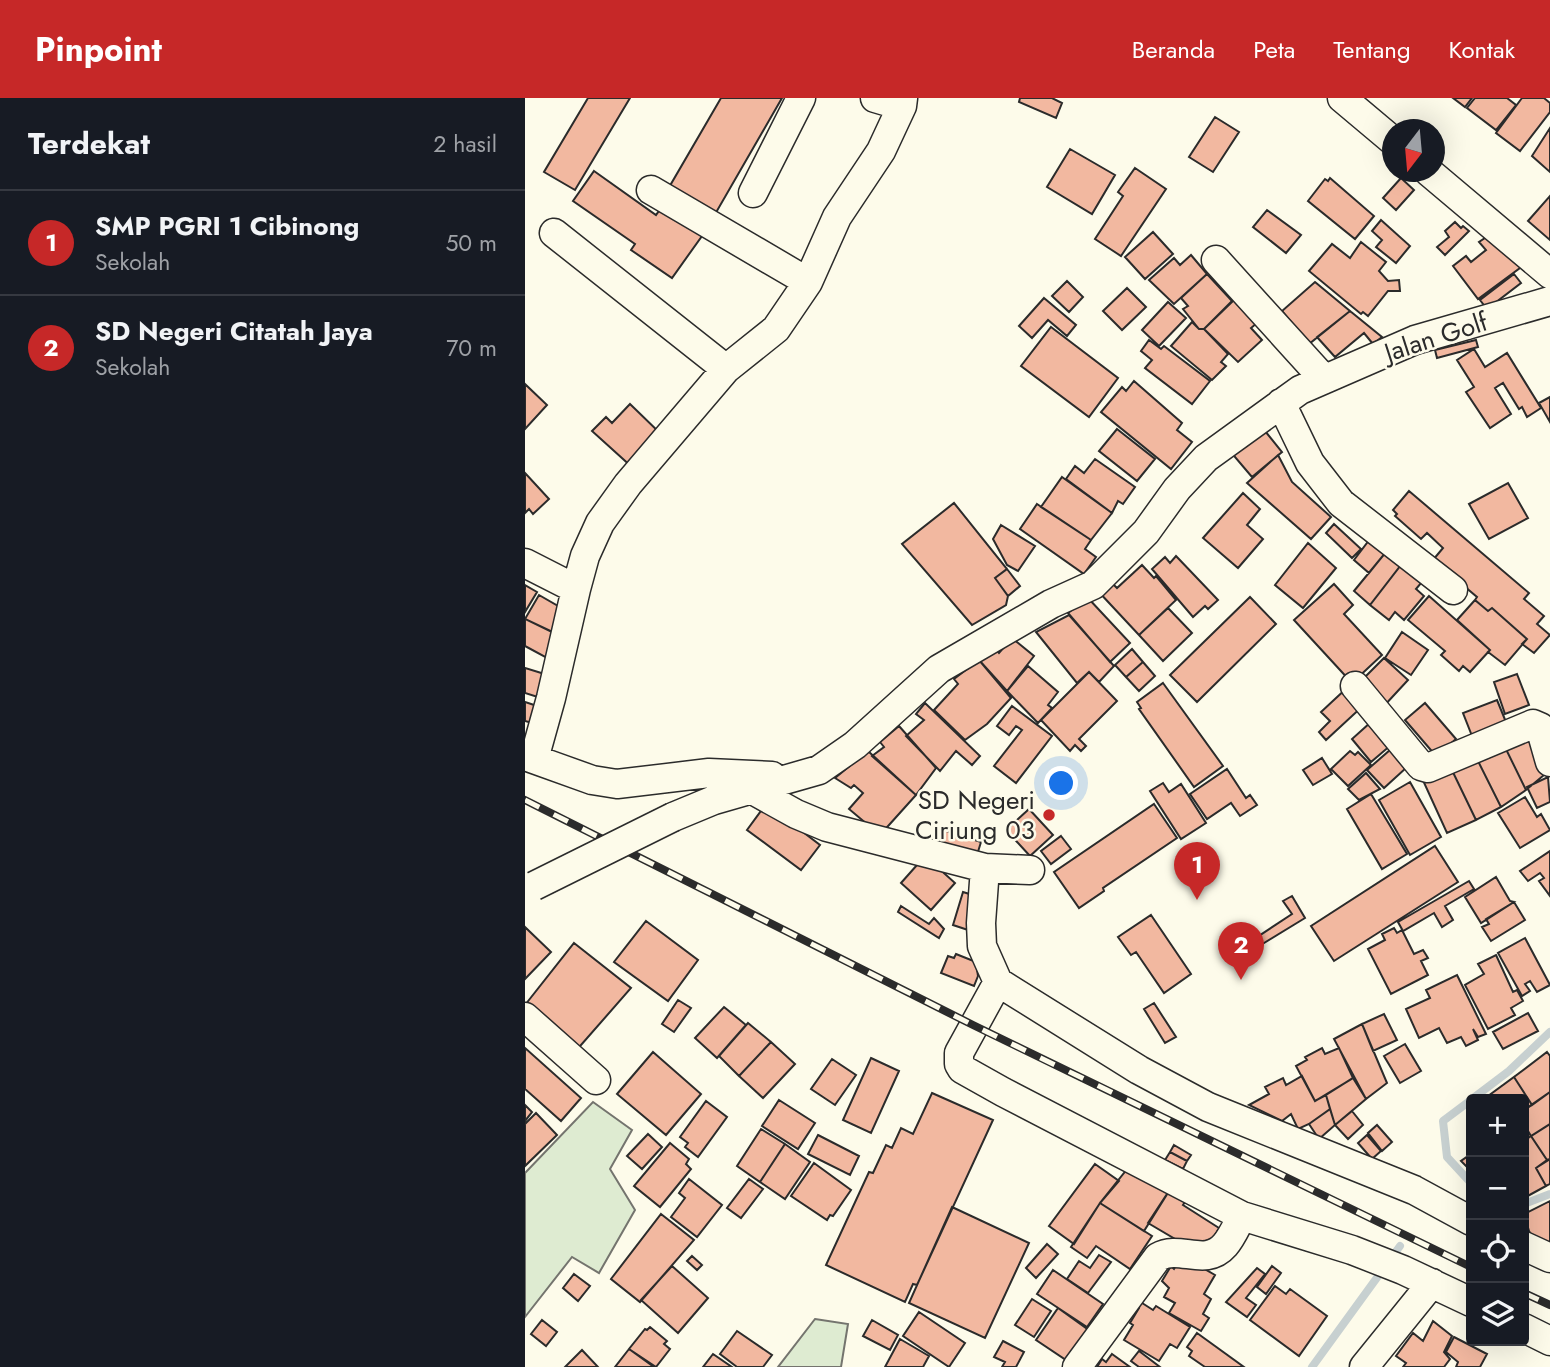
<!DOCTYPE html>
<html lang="id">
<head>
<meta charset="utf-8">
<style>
  :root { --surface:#171b24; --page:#20242c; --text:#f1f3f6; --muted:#9ea1a6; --line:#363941; --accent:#c62828 }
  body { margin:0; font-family:Jost,sans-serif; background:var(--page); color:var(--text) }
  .controls { position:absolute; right:21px; bottom:21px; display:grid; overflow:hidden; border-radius:7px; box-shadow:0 7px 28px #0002 }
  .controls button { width:63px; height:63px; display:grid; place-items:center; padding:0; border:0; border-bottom:2px solid var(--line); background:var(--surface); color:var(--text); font:35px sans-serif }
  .compass { position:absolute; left:857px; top:21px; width:63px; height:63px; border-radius:50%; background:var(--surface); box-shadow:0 7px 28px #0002; rotate:196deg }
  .you { position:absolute; left:537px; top:686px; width:24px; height:24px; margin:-18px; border:5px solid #fff; border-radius:50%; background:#1a73e8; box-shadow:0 0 0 10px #1a73e833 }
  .badge { display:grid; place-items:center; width:46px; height:46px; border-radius:50%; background:var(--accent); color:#fff; font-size:23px; font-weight:700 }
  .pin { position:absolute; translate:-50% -58px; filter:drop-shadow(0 2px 4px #0008) }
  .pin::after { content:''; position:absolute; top:37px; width:24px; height:21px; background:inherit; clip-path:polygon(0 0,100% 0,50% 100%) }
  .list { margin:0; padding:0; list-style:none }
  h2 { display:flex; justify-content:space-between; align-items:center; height:91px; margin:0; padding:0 28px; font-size:30px }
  h2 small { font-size:23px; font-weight:400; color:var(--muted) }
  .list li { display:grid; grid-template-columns:46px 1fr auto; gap:21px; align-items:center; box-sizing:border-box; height:105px; padding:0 28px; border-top:2px solid var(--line) }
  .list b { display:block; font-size:26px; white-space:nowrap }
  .list p { margin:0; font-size:23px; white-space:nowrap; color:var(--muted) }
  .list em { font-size:23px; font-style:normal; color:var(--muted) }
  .icon { flex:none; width:38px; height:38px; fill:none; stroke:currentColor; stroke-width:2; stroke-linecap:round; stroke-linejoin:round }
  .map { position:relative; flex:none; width:1025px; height:1269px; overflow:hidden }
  header { display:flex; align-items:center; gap:42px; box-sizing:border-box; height:98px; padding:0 35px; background:var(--accent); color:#fff }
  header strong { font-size:33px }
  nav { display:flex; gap:38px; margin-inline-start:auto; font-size:24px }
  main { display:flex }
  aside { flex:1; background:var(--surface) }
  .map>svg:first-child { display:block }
</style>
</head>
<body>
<header>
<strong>Pinpoint</strong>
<nav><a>Beranda</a><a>Peta</a><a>Tentang</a><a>Kontak</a></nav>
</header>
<main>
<aside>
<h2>Terdekat<small>2 hasil</small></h2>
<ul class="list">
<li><span class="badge">1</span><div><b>SMP PGRI 1 Cibinong</b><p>Sekolah</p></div><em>50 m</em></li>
<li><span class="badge">2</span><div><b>SD Negeri Citatah Jaya</b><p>Sekolah</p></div><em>70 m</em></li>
</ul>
</aside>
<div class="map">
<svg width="1025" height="1269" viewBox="0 0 1025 1269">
  <rect width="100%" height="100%" fill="#fdfbea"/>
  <!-- green -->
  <path fill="#deebd1" stroke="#74746e" stroke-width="2" d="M68 1004 107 1032 85 1071 110 1112 74 1175 47 1159 0 1219V1075Z
    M290 1221 323 1226 316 1269H253Z"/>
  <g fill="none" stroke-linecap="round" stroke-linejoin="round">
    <!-- stream -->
    <path stroke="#c7d0d0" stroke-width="8" d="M947 1001 984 973 1025 934
      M946 1002 918 1023 922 1059 946 1085
      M999 1106 1025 1096
      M787 1269 875 1148"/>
  </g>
  <!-- building -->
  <path fill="#f2b8a0" stroke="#2b2b2b" stroke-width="2" d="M63 0H105L50 92 19 74Z
    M196 0H257L185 125 139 98Z
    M495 0H527L537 5 531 20 494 4Z
    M928 0H947L940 9Z
    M950 0H982L991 7 971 32 942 10Z
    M997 0H1019L1025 5V14L995 53 971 35Z
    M690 19 714 34 688 74 664 59Z
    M1025 30V74L1007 58Z
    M545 51 590 77 567 116 522 89Z
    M610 70 641 91 596 158 570 141 598 98 593 94Z
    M69 73 131 117 141 103 182 131 147 180 106 152 110 146 48 103Z
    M805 80 849 118 830 141 783 103 800 81 803 83Z
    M876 80 889 92 871 112 858 100Z
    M1025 98V142L1003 123Z
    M742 112 776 137 761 155 728 129Z
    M856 122 885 148 871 165 851 149 857 142 847 133Z
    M930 124 936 130 938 128 944 133 920 157 912 149 924 139 920 133Z
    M972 132 999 167 953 201 928 168 941 158 946 164 961 152 954 144Z
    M628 134 648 156 620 181 600 159Z
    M836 144 861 164 854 173 863 183 874 182 875 193H863L843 218 838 214 836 216 784 173 807 146 825 160Z
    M666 157 682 176 649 206 624 182 649 160 655 167Z
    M682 176 707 203 679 231H674L658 211 663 208 656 200Z
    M989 176 996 185 962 211 955 202Z
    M542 183 558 199 544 214 527 198Z
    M790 184 825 213 784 246 757 213Z
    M602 190 621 209 597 232 578 213Z
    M519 200 551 227 542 238 523 222 507 240 494 228Z
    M710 201 732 225 726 230 737 242 713 264 679 231Z
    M643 204 661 220 634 248 617 232Z
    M825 213 857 239 848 246 839 235 810 259 792 239Z
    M667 224 674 231H679L703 256 696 264 701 268 687 282 646 248Z
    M526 229 593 280 564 319 496 268Z
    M624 242 636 251 639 248 685 283 667 306 620 270 627 262 616 253Z
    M951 242 953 249 912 260 910 252Z
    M949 251 960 269 982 255 1016 310 1002 319 997 309 994 311 978 285 970 290 986 316 965 330 941 294 949 289 932 262Z
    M609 283 657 325 652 332 667 344 646 371 576 314 597 289 601 293Z
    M0 286 22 307 0 331Z
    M1025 299V324L1014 305Z
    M105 306 137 337 108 370 67 333 81 319 87 325Z
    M736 328 757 354 727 379 704 352Z
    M592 331 630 361 612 383 574 353Z
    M753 357 767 384 806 419 786 441 722 385Z
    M570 361 610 389 598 406 593 403 587 415 541 381 550 368 559 375Z
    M0 375 24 401 8 416 4 411 0 415Z
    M537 379 587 415 566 442 516 409Z
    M983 385 1003 420 964 441 944 406Z
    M884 393 1004 495 999 501 1019 518 1012 526 1025 537 1009 555 997 546 1002 541 967 510 963 513 950 502 952 499 908 462 918 450 902 435 896 441 870 418 872 416 868 412Z
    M718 395 735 411 722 427 738 441 713 470 678 440Z
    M429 405 482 471 470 480 483 498 481 507 447 527 377 446Z
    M512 406 566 442 560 451 571 459 559 476 495 431Z
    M809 426 836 451 827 460 801 435Z
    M476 427 510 448 493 473 482 467 468 441Z
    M845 441 861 454 844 475 829 462Z
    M783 445 811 470 778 510 750 487Z
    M861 454 876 467 845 507 829 493Z
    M651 458 693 502 683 511 680 508 668 519 627 471 640 459 645 465Z
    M617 467 629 480 631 478 651 502 614 537 572 492 584 482 592 490Z
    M876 467 897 484 891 491 899 498 879 522 870 514 864 522 845 507Z
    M482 471 495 488 483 498 470 480Z
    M809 486 828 507 819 516 857 557 827 585 769 522Z
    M0 487 12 494 0 514Z
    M14 497 33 508 27 534 0 521Z
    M904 498 965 552 945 574 938 568 934 573 916 557 920 553 883 522Z
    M725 499 751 526 672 604 645 577Z
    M563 500 605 545 585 564 543 515Z
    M950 502 963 513 967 510 1002 541 980 567 963 554 965 552 932 522Z
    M643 510 667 535 638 563 614 537Z
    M544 517 589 568 574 584 564 574 552 585 511 534Z
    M0 521 34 537 22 560 0 548Z
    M877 534 903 552 886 577 860 560Z
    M487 540 509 558 482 593 454 562 469 549 474 555Z
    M607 551 618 564 601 579 590 567Z
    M859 560 883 582 858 609 834 585Z
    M454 562 486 600 462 626 440 642 409 612 433 586 429 581Z
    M618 564 630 578 614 593 601 579Z
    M503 568 533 594 523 607 527 610 513 625 482 593Z
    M0 570 26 578 19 601 0 595Z
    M564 574 592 603 554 641 561 648 556 653 550 647 545 653 516 622Z
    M992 576 1004 607 980 616 969 584Z
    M638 585 698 668 669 689 614 611 616 610 612 604Z
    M824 588 840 606 801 642 794 634 805 623 796 614Z
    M972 602 983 629 949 643 938 615Z
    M0 604 12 608 7 625 0 623Z
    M400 605 455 658 447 667 431 653 415 673 381 638 399 622 391 616Z
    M900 605 931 641 911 658 880 622Z
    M487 608 527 638 491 685 469 668 497 632 491 628 484 637 472 628Z
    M846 624 866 647 846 664 827 641Z
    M374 628 411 670 391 697 347 658 359 649 355 644Z
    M1000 633 1019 677 1001 692 977 643Z
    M977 643 1001 692 976 709 949 655Z
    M865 652 881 670 859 690 842 672Z
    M343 653 391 697 355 737 324 711 338 695 329 687 326 690 310 680Z
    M825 653 830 657 833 654 846 667 823 688 806 671Z
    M949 655 976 709 951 722 924 666Z
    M797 660 807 676 788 687 778 672Z
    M924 666 951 722 922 735 896 678Z
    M702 671 721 700 725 697 732 707 715 718 706 705 682 721 665 696Z
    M841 675 855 691 834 702 823 691Z
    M1023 679 1025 704 1012 710 1002 689Z
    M885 684 916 739 885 757 854 702Z
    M638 685 644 694 656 686 681 725 656 741 625 693Z
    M846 696 882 756 857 771 822 711Z
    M1000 699 1012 719 1016 716 1025 732 995 750 973 715Z
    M241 706 295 747 276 772 222 732Z
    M629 706 652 740 578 790 579 793 554 810 529 774Z
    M504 711 528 737 505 758 481 732Z
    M412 730 456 744 452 757 408 744Z
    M536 738 546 751 526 766 516 753Z
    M910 748 933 784 809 863 786 828Z
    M1025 753V798L1014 783 1019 780 1015 775 1003 783 995 773Z
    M400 758 430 785 406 812 376 785Z
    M971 779 985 803 989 804 956 825 940 799Z
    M944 783 949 791 920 808 928 822 917 829 909 815 878 833 873 824Z
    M438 794 454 799 443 832 428 827Z
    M767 798 780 820 713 861 705 849 716 841 720 847 767 816 758 803Z
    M989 804 1000 822 966 843 957 829 964 826 961 821Z
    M376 808 404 826 409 820 419 831 414 840 373 814Z
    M626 817 666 876 639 895 611 854 606 857 593 839Z
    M121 823 173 862 143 903 89 864Z
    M0 829 26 854 0 881Z
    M869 830 872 835 877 832 889 856 898 852 903 860 896 863 903 877 866 896 843 851 860 842 857 836Z
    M1000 840 1025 887 1012 894 1005 883 1000 886 1005 893 997 898 973 855Z
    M49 845 106 890 49 955 0 907Z
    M431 856 451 864 453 878 449 888 416 875 423 858 429 860Z
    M971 857 988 894 992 892 998 903 986 910 990 917 963 931 940 887 959 876 953 866Z
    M932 877 961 936 953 939 948 931 953 942 941 948 936 939 922 945 914 930 894 940 881 911 905 900 901 892Z
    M153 902 166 910 149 934 137 926Z
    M629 905 651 939 640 945 619 911Z
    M199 909 221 927 192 960 170 940Z
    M1003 915 1013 933 978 951 968 934Z
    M859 916 872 942 848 953 837 926Z
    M223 925 246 944 214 978 194 958Z
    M837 926 862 985 841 1001 809 941Z
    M246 944 270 966 238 1000 214 978Z
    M880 946 896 973 875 985 859 958Z
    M0 950 56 1000 36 1023 0 991Z
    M797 950 800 956 814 950 828 980 790 1003 771 968 782 962 780 959Z
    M128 954 176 996 141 1037 92 996Z
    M1022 954 1025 958V994L1007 1007 989 979Z
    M346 960 374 973 346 1035 318 1022Z
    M307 961 331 977 310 1007 286 991Z
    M777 978 790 1003 801 997 805 1011 784 1026 773 1031 766 1016 757 1023 724 1007 744 996 740 989 758 980 761 987Z
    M989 979 1007 1007 999 1012V1001H959Z
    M828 980 841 1001 810 1027 801 997Z
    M1025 994V1026L1006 1038 999 1027V1012Z
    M407 995 468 1022 392 1187 388 1186 380 1204 301 1167 344 1074 348 1075 361 1047 367 1050 376 1030 388 1036Z
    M254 1002 290 1025 273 1051 237 1028Z
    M181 1003 202 1019 173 1059 160 1049 163 1045 155 1039Z
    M0 1007 7 1014 0 1023Z
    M805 1011 810 1027 794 1041 784 1026Z
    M827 1013 838 1027 823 1041 810 1027Z
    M11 1015 32 1037 0 1068V1026Z
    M1025 1026V1061L1022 1062 1006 1038Z
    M852 1027 867 1044 857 1053 843 1035Z
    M1000 1028 1006 1038 999 1043V1029Z
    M236 1031 260 1046 235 1084 212 1068Z
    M123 1036 137 1049 117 1071 102 1058Z
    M293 1037 334 1058 325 1077 283 1056Z
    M842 1037 856 1053 847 1061 833 1045Z
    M1006 1038 1022 1062 1011 1070 1021 1088 999 1100V1043Z
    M145 1045 164 1061 161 1066 166 1071 135 1109 109 1088Z
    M260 1046 285 1064 260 1101 235 1084Z
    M649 1047 666 1057 662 1063 645 1054Z
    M645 1054 662 1063 658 1071 640 1062Z
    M946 1056V1073L936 1063Z
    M1025 1061V1086L1021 1088 1011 1070Z
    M289 1065 326 1092 308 1118 305 1117 302 1122 266 1098Z
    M570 1066 594 1083 575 1105 549 1146 524 1128Z
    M603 1070 646 1090 619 1133 575 1105Z
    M164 1081 197 1107 172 1139 146 1119 160 1100 154 1095Z
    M224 1081 238 1091 216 1120 202 1110Z
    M646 1090 662 1101 658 1107 694 1130 688 1141 665 1147 657 1145 623 1125Z
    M1025 1103V1144L1014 1150 1004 1133 999 1116Z
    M575 1105 627 1138 605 1171 571 1148 562 1160 546 1149Z
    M427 1109 504 1145 460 1240 384 1205Z
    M136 1116 169 1142 115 1204 86 1181Z
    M522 1146 533 1156 511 1180 501 1170Z
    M574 1157 586 1164 563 1195 542 1181 554 1163 565 1170Z
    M167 1158 177 1167 172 1172 162 1163Z
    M657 1158 690 1177 679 1196 686 1201 678 1216 684 1220 676 1233 644 1215 650 1205 639 1199 644 1190 637 1183 646 1168 649 1171Z
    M147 1168 183 1200 153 1235 116 1202Z
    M747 1168 756 1175 741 1196 732 1189Z
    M732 1170 740 1176 721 1200 731 1207 722 1219 701 1204Z
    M528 1172 578 1206 562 1229 512 1196Z
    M49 1176 65 1188 53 1203 38 1190Z
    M750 1188 761 1196 765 1191 802 1218 774 1258 725 1222Z
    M507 1201 526 1213 509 1239 490 1227Z
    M614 1203 628 1212 631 1208 665 1229 652 1250 645 1246 634 1263 599 1242 608 1227 605 1225 614 1210 611 1208Z
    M533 1210 565 1233 544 1264 511 1242Z
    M394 1214 440 1245 424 1269 378 1238Z
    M17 1222 32 1234 21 1248 6 1236Z
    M347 1222 373 1237 365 1252 338 1238Z
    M908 1223 927 1238 919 1254 925 1261 919 1269H878L881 1265 871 1258 888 1235 898 1243Z
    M125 1229 142 1243 139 1246 145 1251 131 1269 104 1251 120 1231 122 1232Z
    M212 1233 247 1257 238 1269H212L195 1256Z
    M672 1235 719 1269H680L664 1258 667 1253 662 1249Z
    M929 1239 962 1256 955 1269H931L933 1264 921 1254Z
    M375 1241 404 1258 398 1269H360Z
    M478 1243 499 1254 491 1269H477L480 1264 469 1259Z
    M104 1251 129 1269H90Z
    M57 1252 73 1269H40Z
    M614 1253 635 1269H614L606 1263Z
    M188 1256 207 1269H178Z
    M587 1256 605 1269H572L577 1261 581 1264Z"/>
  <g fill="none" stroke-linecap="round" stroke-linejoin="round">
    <defs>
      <path id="minor" d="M350 0 377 8
        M817 0 867 42
        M904 74 1025 176
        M126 92 283 184
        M228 95 276 0
        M29 135 201 271
        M691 162 798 280
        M756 305 785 365 816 405 928 492
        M0 465 51 491
        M830 588 896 668 903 670 1008 626 1015 629 1025 664
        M0 658 67 682 92 686 184 675 247 678
        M9 661 26 600 51 491 60 458 75 425 103 386 201 271 251 231 283 184 312 119 356 53 377 8 378 0
        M226 691 271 716 302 729 460 770 505 772
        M148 719 189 702 294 672 330 647 414 571 526 506 568 487 621 434 652 391 681 360 775 292 890 242 1025 203
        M460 770 456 825 457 848 473 884 614 972 683 1009 889 1092 946 1123
        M473 884 434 955V966L437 971 478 994 717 1118 827 1152 878 1172 946 1204
        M0 919 71 982
        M999 1148 1025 1160
        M999 1230 1025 1243
        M552 1269 633 1159C655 1146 680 1170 700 1147 707 1139 712 1127 717 1118
        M839 1269 907 1185"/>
    </defs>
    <!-- minor casing -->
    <use href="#minor" stroke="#2b2b2b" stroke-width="31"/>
    <!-- minor -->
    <use href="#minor" stroke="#fdfbea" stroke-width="28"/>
    <defs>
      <path id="rail" d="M0 702 448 927 946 1169
        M999 1195 1025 1207"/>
    </defs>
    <!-- rail casing -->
    <use href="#rail" stroke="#2b2b2b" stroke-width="8"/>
    <!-- rail -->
    <use href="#rail" stroke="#fdfbea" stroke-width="5" stroke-dasharray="16" stroke-linecap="butt"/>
    <defs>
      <path id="minor-bridge" d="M9 788 148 719"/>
    </defs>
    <!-- minor-bridge casing -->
    <use href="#minor-bridge" stroke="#2b2b2b" stroke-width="31" stroke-linecap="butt"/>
    <!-- minor-bridge -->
    <use href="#minor-bridge" stroke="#fdfbea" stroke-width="28"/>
  </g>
  <!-- markers -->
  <circle fill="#c62828" stroke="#fdfbea" stroke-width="2.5" cx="524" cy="717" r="7"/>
  <g text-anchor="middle" stroke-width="5" stroke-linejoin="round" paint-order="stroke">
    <!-- street labels -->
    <g font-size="26" fill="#2b2b2b" stroke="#fdfbea">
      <text transform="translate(911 239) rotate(-18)" y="9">Jalan Golf</text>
    </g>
    <!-- poi labels -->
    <g font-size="26" fill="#2b2b2b" stroke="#fdfbea" text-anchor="end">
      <text x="510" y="711">SD Negeri<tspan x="510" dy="30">Ciriung 03</tspan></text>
    </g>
  </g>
</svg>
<div class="controls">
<button>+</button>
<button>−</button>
<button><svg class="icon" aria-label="locate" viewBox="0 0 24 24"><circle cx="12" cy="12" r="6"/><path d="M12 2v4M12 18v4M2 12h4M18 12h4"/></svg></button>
<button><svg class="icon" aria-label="layers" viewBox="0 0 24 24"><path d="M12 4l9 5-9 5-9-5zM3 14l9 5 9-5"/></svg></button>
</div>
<svg class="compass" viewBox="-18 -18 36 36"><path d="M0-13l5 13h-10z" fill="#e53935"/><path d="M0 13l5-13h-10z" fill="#9ea1a6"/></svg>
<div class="you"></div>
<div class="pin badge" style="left:672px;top:802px">1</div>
<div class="pin badge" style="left:716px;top:882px">2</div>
</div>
</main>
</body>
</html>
